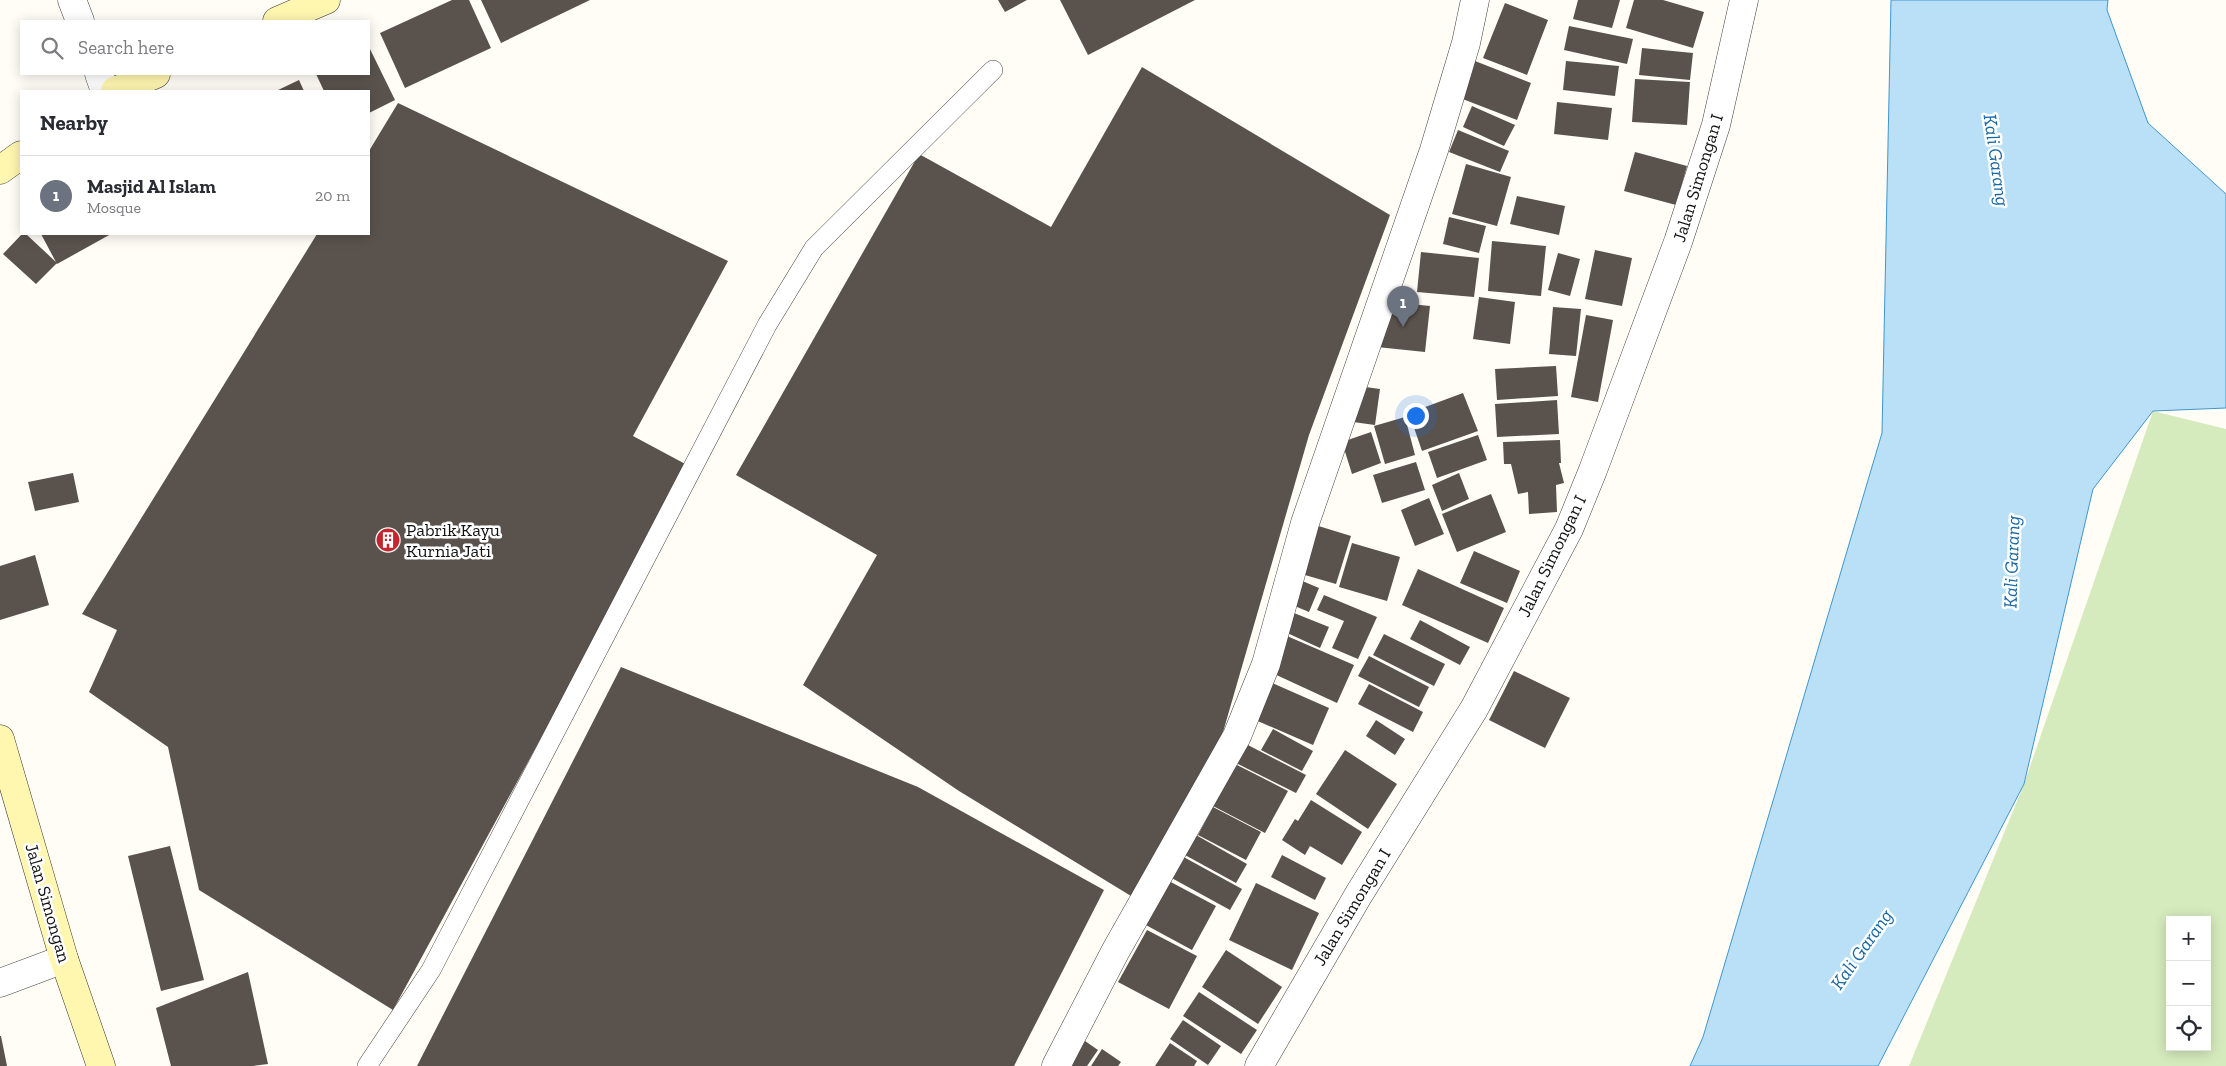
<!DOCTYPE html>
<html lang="en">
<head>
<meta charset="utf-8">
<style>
  :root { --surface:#fff; --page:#f2f2f3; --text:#2b2b33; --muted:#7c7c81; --line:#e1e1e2; --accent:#b45309 }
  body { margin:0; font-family:"Zilla Slab",serif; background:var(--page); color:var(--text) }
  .controls { position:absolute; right:15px; bottom:15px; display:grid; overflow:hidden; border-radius:0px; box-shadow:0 2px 12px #0003 }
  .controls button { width:45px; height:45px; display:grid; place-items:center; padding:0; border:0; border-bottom:1px solid var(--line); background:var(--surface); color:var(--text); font:25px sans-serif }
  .you { position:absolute; left:1415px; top:415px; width:18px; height:18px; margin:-12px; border:4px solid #fff; border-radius:50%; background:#1a73e8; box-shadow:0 0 0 8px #1a73e833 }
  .badge { display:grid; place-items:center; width:32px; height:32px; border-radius:50%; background:var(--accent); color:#fff; font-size:16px; font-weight:700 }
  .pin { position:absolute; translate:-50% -41px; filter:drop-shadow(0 1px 2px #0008) }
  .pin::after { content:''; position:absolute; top:26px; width:18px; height:15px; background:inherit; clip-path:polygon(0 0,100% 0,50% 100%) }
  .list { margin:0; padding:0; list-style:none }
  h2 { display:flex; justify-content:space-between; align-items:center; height:65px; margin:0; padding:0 20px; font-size:21px }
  h2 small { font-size:16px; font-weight:400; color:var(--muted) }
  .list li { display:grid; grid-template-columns:32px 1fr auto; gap:15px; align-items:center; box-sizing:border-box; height:80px; padding:0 20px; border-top:1px solid var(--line) }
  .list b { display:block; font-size:19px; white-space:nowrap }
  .list p { margin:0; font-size:16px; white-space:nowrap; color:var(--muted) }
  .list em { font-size:16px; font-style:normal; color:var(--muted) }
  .icon { flex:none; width:28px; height:28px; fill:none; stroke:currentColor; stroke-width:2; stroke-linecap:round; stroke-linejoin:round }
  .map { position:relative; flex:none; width:2226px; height:1066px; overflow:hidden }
  .search { position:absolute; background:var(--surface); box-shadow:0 2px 12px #0003; left:20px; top:20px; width:350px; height:55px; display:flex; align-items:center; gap:12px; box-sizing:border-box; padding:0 18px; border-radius:0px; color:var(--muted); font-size:19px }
  .panel { position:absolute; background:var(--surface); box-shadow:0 2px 12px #0003; left:20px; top:90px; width:350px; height:145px; border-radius:0px }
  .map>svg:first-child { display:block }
</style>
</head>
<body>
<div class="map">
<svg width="2226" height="1066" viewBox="0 0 2226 1066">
  <rect width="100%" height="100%" fill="#fffdf5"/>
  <!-- green -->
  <path fill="#d5ebbd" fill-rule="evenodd" d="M2153 411 2226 429V1066H1909L2024 784ZM2170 920H2207V1047H2170Z"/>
  <!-- water -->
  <path fill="#b9e0f7" stroke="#3f96cf" d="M1891 0H2108L2107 10 2148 123 2226 194V408L2153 411 2093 489 2024 784 1878 1066H1690L1703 1037 1882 433Z"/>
  <!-- building -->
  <path fill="#5a524d" d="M452 0H469L491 48 405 88 380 33Z
    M481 0H590L501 43Z
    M998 0H1027L1005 12Z
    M1060 0H1195L1088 55Z
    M1578 0H1620L1612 28 1573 19Z
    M1634 0H1663L1704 12 1693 48 1626 28Z
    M1505 3 1548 20 1527 75 1483 58Z
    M1569 26 1633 39 1627 64 1564 50Z
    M369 47 395 100 369 113V91H324L316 74H369Z
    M1642 48 1693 53 1690 80 1639 75Z
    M1475 61 1531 83 1517 120 1460 98Z
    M1566 61 1619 66 1615 96 1563 90Z
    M1142 67 1390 215 1309 435 1221 739 1131 896 959 791 803 685 877 555 736 475 919 154 1051 227Z
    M1635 79 1690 82 1687 125 1632 122Z
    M299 80 304 91H276Z
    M1557 102 1612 108 1608 140 1554 134Z
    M398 103 728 261 633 436 689 466 393 1010 199 890 168 747 89 692 117 630 82 614 317 234H369V151Z
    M1472 106 1515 125 1504 146 1463 127Z
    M1458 130 1509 151 1500 172 1449 152Z
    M1635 152 1687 166 1676 205 1624 191Z
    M1466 164 1511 177 1497 226 1452 214Z
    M1517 196 1565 206 1559 235 1510 224Z
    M1449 217 1486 226 1479 253 1443 244Z
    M22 234H26L57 263 36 284 3 254Z
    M41 234H111L57 264Z
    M1492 241 1546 246 1541 296 1488 291Z
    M1595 250 1632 258 1622 306 1585 299Z
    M1421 252 1479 258 1474 297 1417 292Z
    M1558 253 1580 259 1570 296 1548 290Z
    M1479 297 1515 302 1510 344 1473 339Z
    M1382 301 1430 306 1425 352 1377 347Z
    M1553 307 1581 309 1576 356 1549 354Z
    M1586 315 1613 320 1598 402 1571 397Z
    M1556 366 1558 396 1497 400 1495 369Z
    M1358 386 1380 389 1375 425 1353 422Z
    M1463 393 1478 431 1422 451 1409 413Z
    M1557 400 1559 434 1497 437 1495 404Z
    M1405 417 1415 455 1385 464 1374 426Z
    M1371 432 1381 463 1352 474 1342 442Z
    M1478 435 1487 460 1437 478 1428 452Z
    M1560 440 1561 463H1559L1564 483 1556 485 1557 512 1529 514 1528 492 1518 494 1511 464H1504L1503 442Z
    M1416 462 1425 490 1382 503 1373 475Z
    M73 473 79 502 35 511 28 482Z
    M1459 473 1469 499 1442 511 1432 485Z
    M1491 494 1506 532 1457 552 1442 514Z
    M1429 498 1444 534 1415 546 1401 510Z
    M1312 524 1351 536 1336 584 1298 573Z
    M1352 543 1400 557 1387 601 1339 587Z
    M1474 551 1520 571 1507 603 1460 583Z
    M35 555 49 605 0 620V566Z
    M1418 569 1504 608 1488 643 1402 605Z
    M1300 580 1319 588 1309 612 1290 604Z
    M1324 595 1377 617 1358 659 1332 648 1344 621 1317 610Z
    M1294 613 1329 627 1320 648 1285 632Z
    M1420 620 1470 647 1460 665 1410 639Z
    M1384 634 1445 664 1434 686 1373 655Z
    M1287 636 1354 665 1337 703 1270 672Z
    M1369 656 1429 687 1419 707 1358 676Z
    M621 667 918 787 1104 890 1014 1066H417Z
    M1514 671 1570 698 1545 748 1489 720Z
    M1270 682 1329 708 1313 745 1253 719Z
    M1369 684 1423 712 1413 732 1358 704Z
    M1376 720 1405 739 1395 755 1366 736Z
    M1273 729 1313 751 1302 771 1261 750Z
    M1246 744 1306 775 1296 793 1236 763Z
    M1345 750 1397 784 1368 829 1316 794Z
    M1235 764 1288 791 1265 833 1213 806Z
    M1311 800 1362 832 1342 865 1310 846 1305 855 1282 840 1295 819 1298 821Z
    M1213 807 1261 832 1246 860 1198 835Z
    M1196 835 1247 864 1236 883 1185 855Z
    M170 846 204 980 161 991 128 856Z
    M1180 855 1242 889 1230 910 1168 876Z
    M1282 855 1326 878 1315 900 1271 877Z
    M1167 880 1216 906 1192 950 1144 924Z
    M1256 883 1319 913 1292 970 1229 940Z
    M1147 930 1197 956 1169 1009 1118 982Z
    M1226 950 1282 987 1258 1024 1202 987Z
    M248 972 268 1064 253 1066H171L156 1008Z
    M1199 992 1257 1030 1241 1054 1183 1016Z
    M1183 1020 1221 1046 1208 1065 1170 1039Z
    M0 1036H1L7 1066H0Z
    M1085 1041 1098 1050 1087 1066H1068Z
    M1170 1043 1197 1061 1194 1066H1155Z
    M1102 1049 1121 1062 1118 1066H1091Z"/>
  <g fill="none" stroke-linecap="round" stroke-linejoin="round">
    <defs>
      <path id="lane" d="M367 1066 431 970 767 325 814 248 993 70"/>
      <path id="street" d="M72 0 80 21
        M99 74 105 91
        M0 983 64 959
        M1056 1066 1115 952 1237 736 1266 664 1305 523 1434 150 1466 43 1475 0
        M1259 1066 1359 894 1474 709 1569 529 1593 470 1678 242 1716 125 1744 0"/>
      <path id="secondary" d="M277 21 326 0
        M115 91 156 74
        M0 170 21 155
        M0 739 64 959 101 1066"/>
    </defs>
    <!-- lane casing -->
    <use href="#lane" stroke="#444" stroke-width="20"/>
    <!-- street casing -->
    <use href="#street" stroke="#444" stroke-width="29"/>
    <!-- secondary casing -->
    <use href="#secondary" stroke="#333" stroke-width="29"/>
    <!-- lane -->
    <use href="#lane" stroke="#fff" stroke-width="19"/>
    <!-- street -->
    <use href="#street" stroke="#fff" stroke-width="28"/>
    <!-- secondary -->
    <use href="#secondary" stroke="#fff6b0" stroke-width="28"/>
  </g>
  <!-- icons -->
  <defs>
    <symbol id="building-disc" viewBox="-11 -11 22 22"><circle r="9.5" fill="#c4262e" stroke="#fff"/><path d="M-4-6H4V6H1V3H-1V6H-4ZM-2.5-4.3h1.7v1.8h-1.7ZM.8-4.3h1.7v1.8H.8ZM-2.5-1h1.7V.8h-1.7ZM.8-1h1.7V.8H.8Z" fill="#fff"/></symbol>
  </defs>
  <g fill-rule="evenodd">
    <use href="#building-disc" x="374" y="526" width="28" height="28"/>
  </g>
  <g text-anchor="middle" stroke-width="5" stroke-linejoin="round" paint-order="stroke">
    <!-- street labels -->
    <g font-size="18" fill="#111" stroke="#fff">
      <text transform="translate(1698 178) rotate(-73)" y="6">Jalan Simongan I</text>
      <text transform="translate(1552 556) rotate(-64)" y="6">Jalan Simongan I</text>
      <text transform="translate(48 903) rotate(74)" y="6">Jalan Simongan</text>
      <text transform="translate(1352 907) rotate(-59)" y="6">Jalan Simongan I</text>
    </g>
    <!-- poi labels -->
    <g font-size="18" fill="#111" stroke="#fff" text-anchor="start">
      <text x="406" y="536">Pabrik Kayu<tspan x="406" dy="21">Kurnia Jati</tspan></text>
    </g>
    <!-- water labels -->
    <g font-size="19" font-style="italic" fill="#1768a6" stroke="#fff">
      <text transform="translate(1997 160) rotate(82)" y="7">Kali Garang</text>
      <text transform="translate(2011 562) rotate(-88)" y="7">Kali Garang</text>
      <text transform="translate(1861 949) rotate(-55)" y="7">Kali Garang</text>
    </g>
  </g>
</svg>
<div class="controls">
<button>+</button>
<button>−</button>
<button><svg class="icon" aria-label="locate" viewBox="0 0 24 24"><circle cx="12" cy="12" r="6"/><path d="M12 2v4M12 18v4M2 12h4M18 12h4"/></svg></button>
</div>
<div class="you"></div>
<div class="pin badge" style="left:1403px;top:327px;background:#6b7280">1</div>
<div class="search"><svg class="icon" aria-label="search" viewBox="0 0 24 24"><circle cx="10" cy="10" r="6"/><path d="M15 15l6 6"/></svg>Search here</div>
<section class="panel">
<h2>Nearby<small></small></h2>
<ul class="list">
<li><span class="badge" style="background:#6b7280">1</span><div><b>Masjid Al Islam</b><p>Mosque</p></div><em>20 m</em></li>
</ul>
</section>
</div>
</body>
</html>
